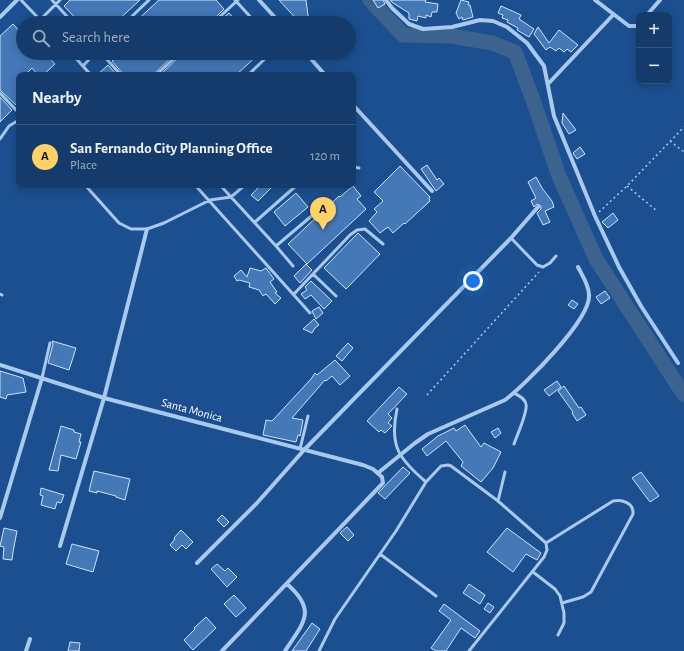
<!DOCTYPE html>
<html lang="en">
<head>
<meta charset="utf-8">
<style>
  :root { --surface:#143b6b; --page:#214673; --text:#f1f3f6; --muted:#9dadc1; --line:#33557e; --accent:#ffd166 }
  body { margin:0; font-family:"Alegreya Sans",sans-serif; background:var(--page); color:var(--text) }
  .controls { position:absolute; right:12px; top:12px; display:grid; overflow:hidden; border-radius:8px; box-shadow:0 2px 10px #0003 }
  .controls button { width:36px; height:36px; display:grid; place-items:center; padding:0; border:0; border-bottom:1px solid var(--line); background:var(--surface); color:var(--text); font:20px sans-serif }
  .you { position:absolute; left:473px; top:281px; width:14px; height:14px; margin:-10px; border:3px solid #fff; border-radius:50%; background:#1a73e8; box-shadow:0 0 0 6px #1a73e833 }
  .badge { display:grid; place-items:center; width:26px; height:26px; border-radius:50%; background:var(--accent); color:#111; font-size:13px; font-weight:700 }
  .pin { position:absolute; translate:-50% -33px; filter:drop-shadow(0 1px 2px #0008) }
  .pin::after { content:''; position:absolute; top:21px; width:14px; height:12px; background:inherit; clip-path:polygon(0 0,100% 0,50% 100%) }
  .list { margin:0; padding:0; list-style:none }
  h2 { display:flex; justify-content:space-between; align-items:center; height:52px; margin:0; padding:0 16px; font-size:17px }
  h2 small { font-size:13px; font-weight:400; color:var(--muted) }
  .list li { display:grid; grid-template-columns:26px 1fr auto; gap:12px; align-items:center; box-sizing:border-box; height:64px; padding:0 16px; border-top:1px solid var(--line) }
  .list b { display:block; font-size:15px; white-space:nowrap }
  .list p { margin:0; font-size:13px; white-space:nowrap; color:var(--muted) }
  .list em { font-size:13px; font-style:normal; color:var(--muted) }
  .icon { flex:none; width:22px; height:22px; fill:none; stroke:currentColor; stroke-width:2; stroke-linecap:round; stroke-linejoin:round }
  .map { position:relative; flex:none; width:684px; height:651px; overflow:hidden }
  .search { position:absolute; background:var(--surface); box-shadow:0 2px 10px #0003; left:16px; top:16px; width:340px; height:44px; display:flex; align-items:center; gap:10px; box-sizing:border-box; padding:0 14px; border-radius:22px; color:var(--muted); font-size:15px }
  .panel { position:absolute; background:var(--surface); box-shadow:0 2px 10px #0003; left:16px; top:72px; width:340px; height:116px; border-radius:8px }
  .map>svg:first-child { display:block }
</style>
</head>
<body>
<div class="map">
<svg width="684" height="651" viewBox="0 0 684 651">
  <rect width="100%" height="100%" fill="#1b4f8f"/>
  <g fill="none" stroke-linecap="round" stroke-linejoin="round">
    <!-- river -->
    <path stroke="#3c6290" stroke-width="15" d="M370 0 403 35 452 36 492 43 515 52 533 100 559 176 596 259 684 395"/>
  </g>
  <!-- building -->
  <path fill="#4478b7" stroke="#cfe3fa" d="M70 0H140L115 23H80L64 6Z
    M159 0H216L224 9 210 23H134Z
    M279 0H306L309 23H300Z
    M373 0H383L385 4 378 8Z
    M390 0H426L425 2 438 4 437 12H432L431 17 426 15V18L418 16 417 21 409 19V13L393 3Z
    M461 0 469 2 468 5H470L473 17 463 20 462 17 459 19 456 13Z
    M501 6 521 15 519 19 534 29 529 37 517 30 518 28 507 22 508 20 502 18 503 15 498 13Z
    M229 13 238 23H217Z
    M13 24 23 35V53H45L55 64 43 75H38L32 68 25 75H19V104L17 106 0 90V36Z
    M538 27 549 43 559 30 578 45 571 52 567 49 564 52 559 48 556 51 550 47 546 50 534 34Z
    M110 53H176L153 75H124L112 61 115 59Z
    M183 53H260L236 75H160Z
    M108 65 117 75H97Z
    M0 97 12 110 0 122Z
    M563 113 576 130 569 134 562 123Z
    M580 147 585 154 577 159 573 153Z
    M427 165 437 180 439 178 444 184 436 191 421 169Z
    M400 166 430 197 429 199 430 201 405 224 404 223 393 233 388 227 380 233 369 221 377 212 374 209 383 201 374 192Z
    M536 177 542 188 552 201 554 207 545 211 550 222 543 225 537 213 541 209V206L537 204 534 207 531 201 536 198 528 182Z
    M261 185H274L258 201 251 195Z
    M353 186 361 196 357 199 366 209 307 264 288 244 339 196 340 197Z
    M296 193 308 207 285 226 274 212Z
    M613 213 618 220 608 228 602 222Z
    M358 233 380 254 346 289 324 268Z
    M306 264 312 270 300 283 294 276Z
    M250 268 261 271 266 268 274 279 270 282 277 292 275 293 281 298 275 304 266 294 263 296 259 290 249 287 250 283 239 280 237 281 234 276 241 270 247 277Z
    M311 281 332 301 324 309 311 295 305 299 301 294 307 290 305 287Z
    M605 291 610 298 601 304 596 297Z
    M572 300 578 304 574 309 568 305Z
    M319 307 323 313 316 319 312 311Z
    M314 319 319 325 315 328 312 333 303 329Z
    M52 341 76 348 69 370 48 363 53 344Z
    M348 343 353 348 342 361 336 356Z
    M335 360 350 376 340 385 332 376 326 381 325 380 292 418 303 420 300 436 298 435 296 442 263 435 266 420 272 421 311 379 315 373 317 375Z
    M0 371 23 378 26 392 7 395 6 399 0 397Z
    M557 381 561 387 549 396 544 390Z
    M564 386 579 408 581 407 586 415 577 421 572 413 573 412 558 391Z
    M399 387 407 394 388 414 392 418 388 423 392 426 385 433 381 430 379 432 367 421Z
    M465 425 481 447 484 443 501 452 493 468 481 482 461 466 463 462 446 441 427 456 422 449 438 436 454 428 456 431Z
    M61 426 74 430V432L81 434 79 442H81L76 459 61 455 58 471 49 470Z
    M498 428 501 433 495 438 491 432Z
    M403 467 410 473 385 499 378 493Z
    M94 471 130 479 125 500 116 497V496L97 491V493L89 491Z
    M641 472 659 496 650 502 632 478Z
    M41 488 64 495 61 503 57 502 55 509 41 505 43 496 40 495Z
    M222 515 229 522 224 527 217 520Z
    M347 527 354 535 348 541 340 533Z
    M4 528 17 531 13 552 12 560 3 559 4 547 0 546Z
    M507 528 541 553 537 560 526 554 513 572 487 552Z
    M181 530 193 542 186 549 182 545 176 551 170 545 175 539 174 538Z
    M72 544 99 551 93 572 66 564Z
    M217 564 225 571 228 568 237 577 227 587 211 569Z
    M469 584 485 595 480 604 463 593Z
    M234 595 246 608 236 617 224 604Z
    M488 603 494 607 490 613 484 609Z
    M444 604 480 631 475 638 461 628 446 651H436L431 648 451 620 439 611Z
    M206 617 216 628 193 650 184 640 195 629 194 628Z
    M312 623 320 629 306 651H292Z
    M70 642 80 643 79 651H68Z"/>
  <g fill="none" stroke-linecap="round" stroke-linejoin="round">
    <!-- path -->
    <path stroke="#a9c9ee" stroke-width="1.5" stroke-dasharray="2 3" stroke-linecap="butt" d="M670 141 684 152
      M627 186 657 211
      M599 212 627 186 684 127
      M427 395 539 272"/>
    <!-- lane -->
    <path stroke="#a9c9ee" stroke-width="3" d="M21 0 43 23
      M52 0 73 23
      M235 0 256 23
      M40 20 60 0
      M125 23 149 0
      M213 23 238 0
      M71 53 91 75
      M101 53 121 75
      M83 66 95 53
      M156 75 180 53
      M248 75 271 53
      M0 93 19 113
      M0 139 9 126 19 120
      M353 167 359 168
      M85 185 119 223 131 229H147L164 223 210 200 231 197 245 185
      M195 185 310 313
      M220 185 276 246 321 208
      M255 222 297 185
      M511 238 537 265 543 267 550 263 556 256
      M276 246 293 266
      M313 274 336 296
      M0 294 2 295
      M294 294 350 235 357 230 365 229 383 244
      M42 378 50 343
      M397 409C389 446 399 459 426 482
      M514 444C517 435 528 412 526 404 525 398 519 396 514 393
      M300 449 308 416
      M546 543 613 501C622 499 634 503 633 514L591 592 583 597 562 603
      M380 554 436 596
      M533 572 555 589 560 596 564 613V623L558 635
      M319 651 335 619 396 531 426 482 441 466 448 465 451 466 498 501
      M469 651 544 557 547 550 546 543 498 501 505 472"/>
    <!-- street -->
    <path stroke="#a9c9ee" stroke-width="4" d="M259 0 280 23
      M386 0 392 8 409 24 423 29 452 27 480 20 493 21 507 27 527 43 544 66 554 116 595 216 619 267 641 306 678 363
      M595 0 629 26H637L639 24
      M647 15 660 0
      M0 17 17 0
      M306 53 325 75
      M548 84 613 15
      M353 105 432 191
      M0 365 104 398 363 465 373 469 382 477 383 483 222 651
      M378 473 415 443 428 434 505 400C525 385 591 319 589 295 589 285 582 275 578 267
      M0 518 42 378
      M60 546 104 398 147 229
      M197 563 257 503 304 450 511 238 538 207
      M26 651 30 639
      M285 651C303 623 318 611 287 584"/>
  </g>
  <g text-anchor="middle" stroke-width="3" stroke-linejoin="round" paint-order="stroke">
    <!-- street labels -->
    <g font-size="12" fill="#fff" stroke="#1b4f8f">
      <text transform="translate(192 410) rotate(15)" y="4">Santa Monica</text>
    </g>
  </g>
</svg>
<div class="controls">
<button>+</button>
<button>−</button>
</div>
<div class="you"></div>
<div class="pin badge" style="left:323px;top:230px">A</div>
<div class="search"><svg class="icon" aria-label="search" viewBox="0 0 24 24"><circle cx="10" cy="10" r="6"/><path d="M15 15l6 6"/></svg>Search here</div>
<section class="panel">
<h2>Nearby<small></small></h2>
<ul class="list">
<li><span class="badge">A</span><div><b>San Fernando City Planning Office</b><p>Place</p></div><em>120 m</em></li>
</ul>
</section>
</div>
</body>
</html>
